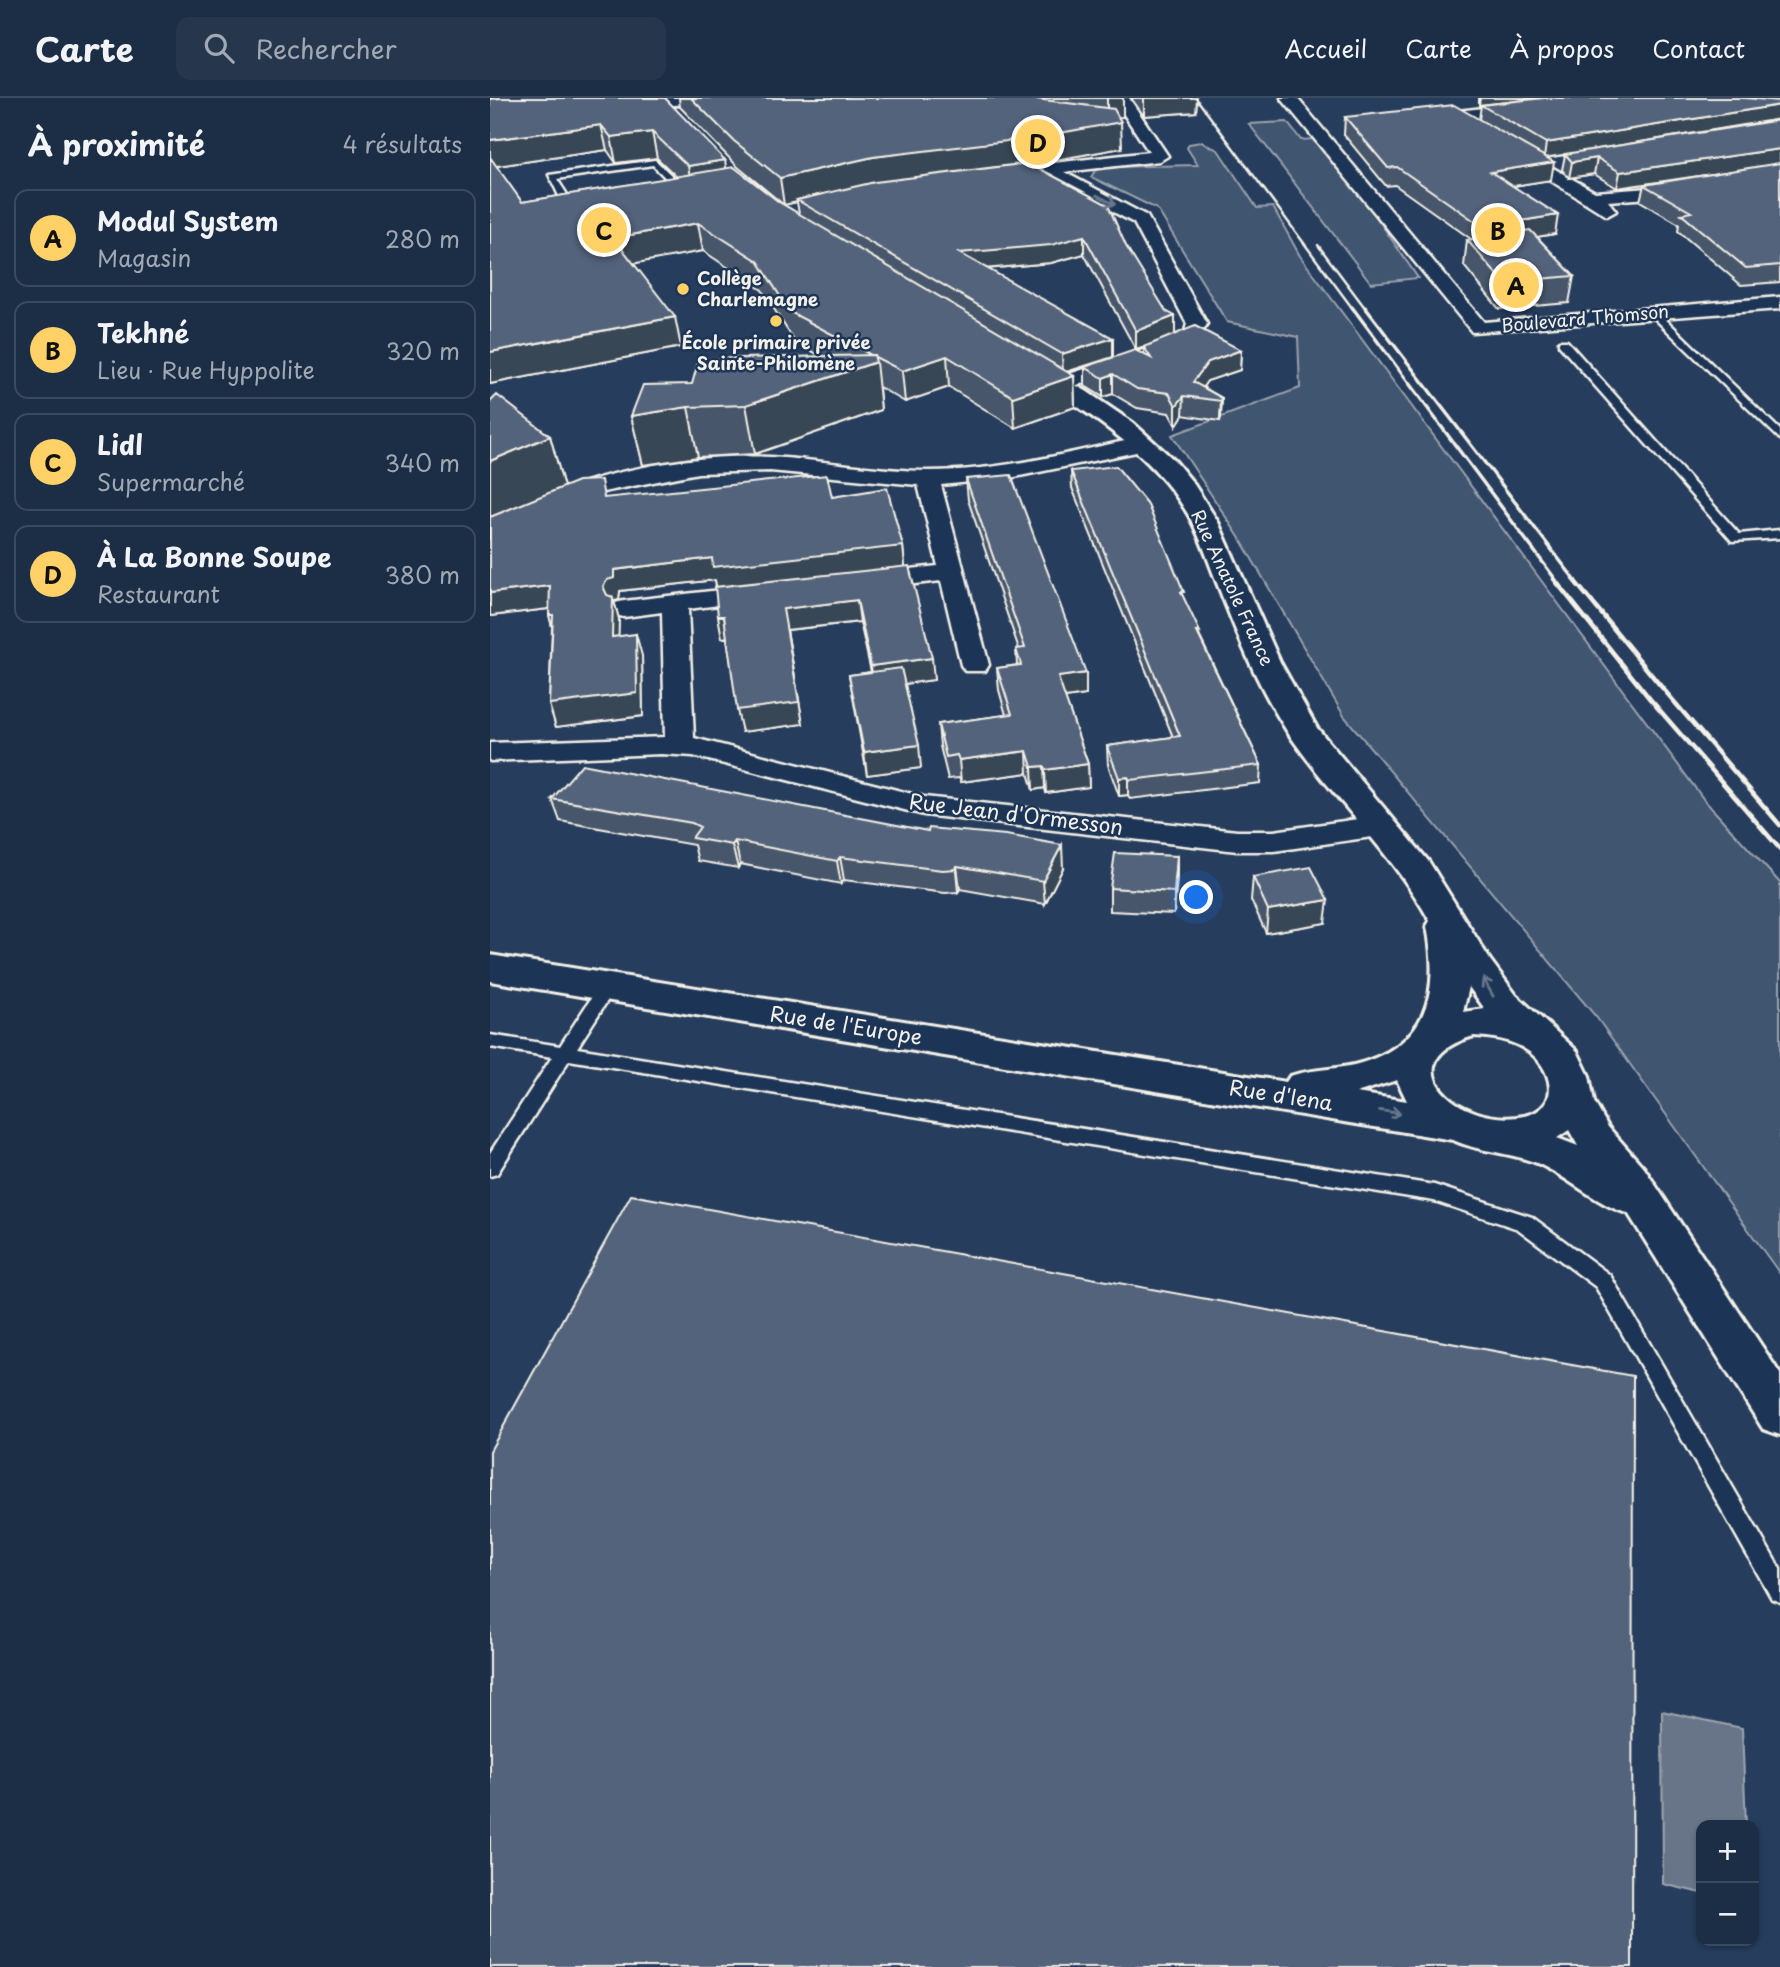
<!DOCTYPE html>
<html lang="fr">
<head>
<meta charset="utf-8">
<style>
  :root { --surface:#1c2e46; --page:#25364d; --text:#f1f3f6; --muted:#a0a8b3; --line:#3a4a5f; --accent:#ffd166 }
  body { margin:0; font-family:"Playpen Sans",sans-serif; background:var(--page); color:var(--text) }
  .controls { position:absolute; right:21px; bottom:21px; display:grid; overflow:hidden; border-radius:14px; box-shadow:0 2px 5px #0004 }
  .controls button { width:63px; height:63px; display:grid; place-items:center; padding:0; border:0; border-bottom:2px solid var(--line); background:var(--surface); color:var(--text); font:35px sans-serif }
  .you { position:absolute; left:707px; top:800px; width:24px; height:24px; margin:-18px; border:5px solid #fff; border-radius:50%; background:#1a73e8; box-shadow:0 0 0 10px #1a73e833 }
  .badge { display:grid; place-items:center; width:46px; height:46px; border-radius:50%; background:var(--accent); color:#111; font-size:23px; font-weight:700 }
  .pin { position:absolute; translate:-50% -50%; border:4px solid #fff; box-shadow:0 2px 7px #0006 }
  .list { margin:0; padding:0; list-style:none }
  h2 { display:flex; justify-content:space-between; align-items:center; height:91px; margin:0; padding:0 28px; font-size:30px }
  h2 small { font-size:23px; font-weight:400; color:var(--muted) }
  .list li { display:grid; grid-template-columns:46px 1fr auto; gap:21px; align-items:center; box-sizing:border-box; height:98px; margin:0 14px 14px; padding:0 14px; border:2px solid var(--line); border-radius:14px }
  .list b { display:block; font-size:26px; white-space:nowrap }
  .list p { margin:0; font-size:23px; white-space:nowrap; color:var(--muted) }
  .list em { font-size:23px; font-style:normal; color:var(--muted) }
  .icon { flex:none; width:38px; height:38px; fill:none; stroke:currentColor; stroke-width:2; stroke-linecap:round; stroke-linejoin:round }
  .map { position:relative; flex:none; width:1290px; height:1869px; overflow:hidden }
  header { display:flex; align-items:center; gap:42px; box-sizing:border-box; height:98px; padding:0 35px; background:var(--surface); border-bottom:2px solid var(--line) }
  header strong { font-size:33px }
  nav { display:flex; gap:38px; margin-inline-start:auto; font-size:24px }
  .search { width:490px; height:63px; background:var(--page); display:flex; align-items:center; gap:18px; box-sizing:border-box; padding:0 24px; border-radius:14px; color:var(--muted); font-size:26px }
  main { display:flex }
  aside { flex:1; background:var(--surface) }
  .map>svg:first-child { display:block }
</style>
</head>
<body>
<header>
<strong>Carte</strong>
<div class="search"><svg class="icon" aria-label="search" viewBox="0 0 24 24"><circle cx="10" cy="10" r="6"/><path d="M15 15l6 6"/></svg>Rechercher</div>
<nav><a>Accueil</a><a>Carte</a><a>À propos</a><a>Contact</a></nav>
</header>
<main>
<aside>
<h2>À proximité<small>4 résultats</small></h2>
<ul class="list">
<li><span class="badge">A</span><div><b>Modul System</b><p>Magasin</p></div><em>280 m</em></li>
<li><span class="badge">B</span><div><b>Tekhné</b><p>Lieu · Rue Hyppolite</p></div><em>320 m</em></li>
<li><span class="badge">C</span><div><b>Lidl</b><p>Supermarché</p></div><em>340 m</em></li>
<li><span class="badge">D</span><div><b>À La Bonne Soupe</b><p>Restaurant</p></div><em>380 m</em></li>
</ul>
</aside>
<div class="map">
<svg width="1290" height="1869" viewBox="0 0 1290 1869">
  <rect width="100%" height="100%" fill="#263d5d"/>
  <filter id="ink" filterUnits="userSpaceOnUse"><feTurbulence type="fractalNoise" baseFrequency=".0143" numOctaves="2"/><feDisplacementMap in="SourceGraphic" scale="14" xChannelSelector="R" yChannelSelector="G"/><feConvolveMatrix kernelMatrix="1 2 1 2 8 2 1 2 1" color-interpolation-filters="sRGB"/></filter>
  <g filter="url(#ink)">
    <!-- green -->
    <path fill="#40546f" stroke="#9aa2ac" stroke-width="2" d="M797 24 811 42 823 41 870 95 928 180 881 185 759 26Z
      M711 44 728 52 767 110 783 109 810 158 1215 703 1290 785V1176L1107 920 854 618 749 439 682 337 810 290 808 239 737 224 667 111 601 79 605 73 615 69 708 67 697 50 699 46Z"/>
    <!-- water -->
    <path fill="#677588" stroke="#9fa7ae" stroke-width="2" d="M1172 1613 1252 1630 1256 1727H1211V1795L1173 1786Z"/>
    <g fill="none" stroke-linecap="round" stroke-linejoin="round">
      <defs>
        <path id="lane" d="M165 62 199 94V98H193L163 67 67 81 78 98 62 115 55 113 69 98 59 77Z
          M1161 213H1167L1290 332V341L1161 217Z
          M1069 243H1077L1249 436 1290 432V440L1242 443 1069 247Z
          M117 883 126 889 87 950 944 1087 1042 1119 1120 1177 1290 1471V1504L1282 1501 1106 1189 1028 1131 944 1103 79 962 7 1076 0 1078V1055L62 959 0 949V937L70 948 111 885Z"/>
        <path id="street" d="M623 0H639L678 58 670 63 574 74 657 118 717 226 709 241 695 251 569 293 558 287 561 282 681 243 695 233 697 226 644 125 553 76 504 82 496 77 504 72 659 54Z
          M791 0H807L994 224 1290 199V211L982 234Z
          M1082 0H1130L1122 5 932 27 924 22 932 17Z
          M1021 46 1105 94 1160 90 1290 68V78L1160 100 1118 103 1126 113 1117 118 1015 54 1013 51Z
          M653 339 664 346 661 351 520 380 451 387 499 567 495 573H475L471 567 451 483 375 492 366 489 362 484 366 479 375 476 448 468 428 387 280 373 208 375 108 395 0 440V423C86 379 183 355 281 359 334 362 386 373 439 373 512 373 582 354 653 339Z
          M274 487 283 490 287 495 283 500 198 511 204 640 434 699 747 733H784L889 718 900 721 904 728 900 735 889 738 784 753H747L434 717 203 658 171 656 0 663V645L175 639 172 514 134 519 125 517 121 511 125 505 134 503Z"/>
        <path id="secondary" d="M150 0H215L207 5 128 12 120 7 128 2Z
          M539 261 596 293 643 325 685 363 703 385 728 424 790 564 827 630 939 764 1000 862 1026 897 1087 953 1099 978 1104 1004 1118 1029 1154 1070 1290 1276V1337L1273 1331 1138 1115C1112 1110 1077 1078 1047 1065 1020 1054 989 1054 963 1042L0 883V857L796 984 800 978C821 971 843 972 864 967 938 948 950 896 937 828L940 823C901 752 841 699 797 633 768 588 748 539 729 490 719 465 711 439 698 416 660 351 593 311 531 273L527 268 531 263ZM979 889 995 911 973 914ZM984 938C1002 939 1019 941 1035 951 1062 967 1074 1010 1034 1018 968 1031 897 963 984 938ZM907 982 917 1003 866 995ZM1079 1032 1088 1048 1067 1040Z"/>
      </defs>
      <!-- lane casing -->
      <use href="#lane" stroke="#f4f1e8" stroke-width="5"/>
      <!-- street casing -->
      <use href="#street" stroke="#f4f1e8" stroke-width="5"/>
      <!-- secondary casing -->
      <use href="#secondary" stroke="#f4f1e8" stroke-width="6"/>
      <!-- lane -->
      <use href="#lane" fill="#1d3557" fill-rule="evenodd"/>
      <!-- street -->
      <use href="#street" fill="#1d3557" fill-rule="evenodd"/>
      <!-- secondary -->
      <use href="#secondary" fill="#1d3557" fill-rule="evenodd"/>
      <!-- rail-far2 -->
      <path stroke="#f4f1e8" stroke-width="2.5" d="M706 0 863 211
        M828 147 876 211"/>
      <!-- rail-far1 -->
      <path stroke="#f4f1e8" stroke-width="3.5" d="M862 209 1066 482
        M875 209 1085 482"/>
      <!-- rail -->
      <path stroke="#f4f1e8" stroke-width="4.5" d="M1064 481 1160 601 1290 751
        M1083 481 1169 586 1290 727"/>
    </g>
    <!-- wall -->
    <path fill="#47566a" stroke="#f4f1e8" stroke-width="2" fill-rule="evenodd" d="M0 0H175L236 71 309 116 307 104 294 107 248 69 190 9 189 0H633V19H628L632 50 541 66 636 148 685 236 751 252 750 272 717 283 713 289 732 300 730 323 693 317 686 328 679 315 647 310 623 296 613 299 595 288V269L654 257V249L668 243 646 252 594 156 561 165 497 171 623 259 577 274 584 278 585 309 525 330 459 289 415 304 389 289 391 312 265 356 208 359 153 367 141 318 202 286 331 258 305 244 272 192 213 153 143 165 191 249 0 286ZM117 52 126 65 167 60 187 79 32 104 6 68Z
      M641 0H707L706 14 654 18Z
      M989 0H1290V22L1210 35 1290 22V184L1251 187 1188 133 1189 126 1150 103 1154 87 1230 75 1127 90 1104 76 1079 80 1072 72 1075 57 1056 60 1061 82 1023 88 1065 136 1047 139 1084 178 1079 205 1009 211 974 168 977 142 981 141 905 87 896 88 854 37 855 19 989 22 991 7H989Z
      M0 304 60 338 74 389 115 400 342 399 413 448 415 468 444 582 415 586 431 670 377 677 359 577 381 574 370 524 297 532 313 626 252 634 237 540H232L225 482 130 493 129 502 124 503 129 521 128 538 152 558 153 618 66 629 59 606 62 529 59 517V511L0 518Z
      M581 373 694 501 710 539 771 667 770 685 640 701 638 697 629 698 618 667 617 648 683 639 582 390Z
      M476 381 596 575V597L575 600 598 666 599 689 556 695 555 690 543 692 538 675 471 684 469 680 458 681 450 648 448 626 516 617 509 592 507 570 527 567 526 551H529L478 402Z
      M62 701 438 733 573 770 555 806 470 791 468 794 455 795 354 782 351 786 250 766 248 770 208 763 204 747 70 723Z
      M687 758 684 816 620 813V790Z
      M763 779 835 825 776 835 761 802Z"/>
    <!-- shaded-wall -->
    <path fill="#394656" stroke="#f4f1e8" stroke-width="2" d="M617 0H633V19L617 20Z
      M654 0H707L706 14 654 18Z
      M990 0H1056L989 7Z
      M1290 7V21L1054 60 1056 45Z
      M631 24 632 50 543 66 385 85 307 102V104L294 107 290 80 383 59Z
      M111 27 117 52 0 69V42Z
      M162 34 167 60 126 65 121 39Z
      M1290 51V66L1127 90 1130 74Z
      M1107 60 1104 76 1079 80 1082 64Z
      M235 62 239 88 203 94 198 68Z
      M1064 64 1061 82 998 92 1001 74Z
      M1068 117 1065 136 990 148 993 129Z
      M208 125 213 153 130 168 124 140Z
      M594 138V156L561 165 470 173 469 155Z
      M685 218V237L646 252V233Z
      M185 219 191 249 0 286V254Z
      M623 240V259L573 275 572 256Z
      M751 252 750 272 717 283 706 299 703 284 718 264Z
      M457 258 459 289 415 304 412 273Z
      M386 264 391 312 265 356 256 307Z
      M623 276V296L613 299V280Z
      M584 278 585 309 525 330 523 299Z
      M694 298 693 317 686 328V308Z
      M732 300 731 320 730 323 731 303Z
      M198 309 208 359 153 367 141 318Z
      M60 338 74 389 0 420V363Z
      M413 448 415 469 227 491 225 482 130 493 129 502 124 503 129 521 128 561 122 539 119 510 113 488 124 472 222 460Z
      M60 488 67 510 0 518V495Z
      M367 502 370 524 297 532 313 626 252 634 247 612 293 511Z
      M59 517H63L65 539Z
      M228 518H234L239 539 232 540Z
      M146 536 152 558 153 618 66 629 59 606Z
      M442 560 444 582 384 590 381 568Z
      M596 575V597L568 601V579Z
      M429 647 431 670 377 677 374 654Z
      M537 653 538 675 471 684 469 662Z
      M598 666 599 689 556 695 555 672Z
      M554 668 555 690 543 692 542 669Z
      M638 679V697L629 698V680Z
      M245 743 250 766 248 770 242 747Z
      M572 747 573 770 555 806 553 783Z
      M687 758V781L684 816V794Z
      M350 759 354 782 351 786 347 763Z
      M467 768 470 791 468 794 466 771Z
      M838 802 835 825 776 835 778 812Z"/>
    <!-- building -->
    <path fill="#52647b" stroke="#f4f1e8" stroke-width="2" d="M12 0H175L235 62 198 68 162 34 121 39 111 27 0 42V1Z
      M201 0H538L624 11 631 24 542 40 383 59 290 80 244 43Z
      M1054 0H1255L1290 3V7L1056 45 991 7Z
      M964 7 1064 64 1001 74 1068 117 993 129 907 69 898 70 855 19Z
      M1290 22V51L1130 74 1107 60 1082 64 1075 56Z
      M0 59 32 104 244 69 289 104 584 278 523 299 457 258 412 273 385 259 384 257H381L300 214 268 163 208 125 124 140 185 219 0 254Z
      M539 65 618 107 636 148 676 213 685 218 646 233 594 138 561 147 469 155 623 240 572 256 307 102 385 84Z
      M1290 65V167L1256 170 1191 116 1201 114 1154 87Z
      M1040 132 1084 178 1013 184 977 142Z
      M705 228 751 252 718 264 703 284 732 300 731 303 694 298 686 308 679 295 647 291 623 276 613 280 595 269 645 252 661 260 654 249Z
      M384 257 386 264 256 307 198 309 141 318 153 287 202 286 209 261Z
      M7 297 60 338 0 363V304Z
      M626 368 658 407 694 494H691L710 534H707L771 667 640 682 638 679 629 680 617 648 690 638 581 373Z
      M337 377 342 399 397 390 413 448 223 469 222 460 124 472V480L117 482 113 488 117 497 123 499 122 539 146 536 147 595 59 606 63 517H59L60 488 0 495V419L88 383 111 382 114 400Z
      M521 377 596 575 568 579 598 666 555 672 554 668 542 669 537 653 469 662 467 657 456 659 448 626 522 616 507 570 531 567 526 551 535 550 476 381Z
      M419 468 442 560 381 568 367 502 293 511 309 604 247 612 234 518H228L225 489Z
      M411 570 429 647 374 654 359 577Z
      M92 666 438 733 439 730 516 737 572 747 553 783 467 768 466 771 452 772 350 759 347 763 245 743 242 747 202 740 210 729 202 725 62 701Z
      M625 755 687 758 684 794 620 790Z
      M821 769 838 802 778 812 763 779Z
      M141 1097 1143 1278 1142 1869H0V1353Z"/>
    <!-- one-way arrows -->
    <defs><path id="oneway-shaft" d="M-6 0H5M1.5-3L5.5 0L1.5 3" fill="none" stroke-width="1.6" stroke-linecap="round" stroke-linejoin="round" transform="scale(1.75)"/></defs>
    <g stroke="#68778a">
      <use href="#oneway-shaft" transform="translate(616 102) rotate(28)"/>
      <use href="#oneway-shaft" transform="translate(998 889) rotate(-119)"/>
      <use href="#oneway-shaft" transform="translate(900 1014) rotate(9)"/>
    </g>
  </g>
  <!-- markers -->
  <g fill="#ffd166" stroke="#1d3557" stroke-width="2.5">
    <circle cx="193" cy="191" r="7"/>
    <circle cx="286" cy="223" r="7"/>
  </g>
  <g text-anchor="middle" stroke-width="5" stroke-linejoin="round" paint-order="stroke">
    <!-- far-poi labels -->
    <g font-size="18" font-weight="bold" fill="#f4f1e8" stroke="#1d3557" text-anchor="start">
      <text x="207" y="187">Collège<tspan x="207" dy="21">Charlemagne</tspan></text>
      <text x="286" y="251" text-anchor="middle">École primaire privée<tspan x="286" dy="21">Sainte-Philomène</tspan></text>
    </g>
    <!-- far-street labels -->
    <g font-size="18" fill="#f4f1e8" stroke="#1d3557">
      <text transform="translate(1095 221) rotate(-5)" y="6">Boulevard Thomson</text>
      <text transform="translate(742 490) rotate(65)" y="6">Rue Anatole France</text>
    </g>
    <!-- street labels -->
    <g font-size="21" fill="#f4f1e8" stroke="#1d3557">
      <text transform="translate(526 717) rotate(7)" y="7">Rue Jean d'Ormesson</text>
      <text transform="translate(356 928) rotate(9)" y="7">Rue de l'Europe</text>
      <text transform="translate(791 998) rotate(9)" y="7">Rue d'Iena</text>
    </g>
  </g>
</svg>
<div class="controls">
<button>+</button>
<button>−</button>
</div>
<div class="you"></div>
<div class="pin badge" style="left:1026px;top:187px">A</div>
<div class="pin badge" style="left:1008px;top:132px">B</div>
<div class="pin badge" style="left:114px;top:132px">C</div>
<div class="pin badge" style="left:548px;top:44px">D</div>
</div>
</main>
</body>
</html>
